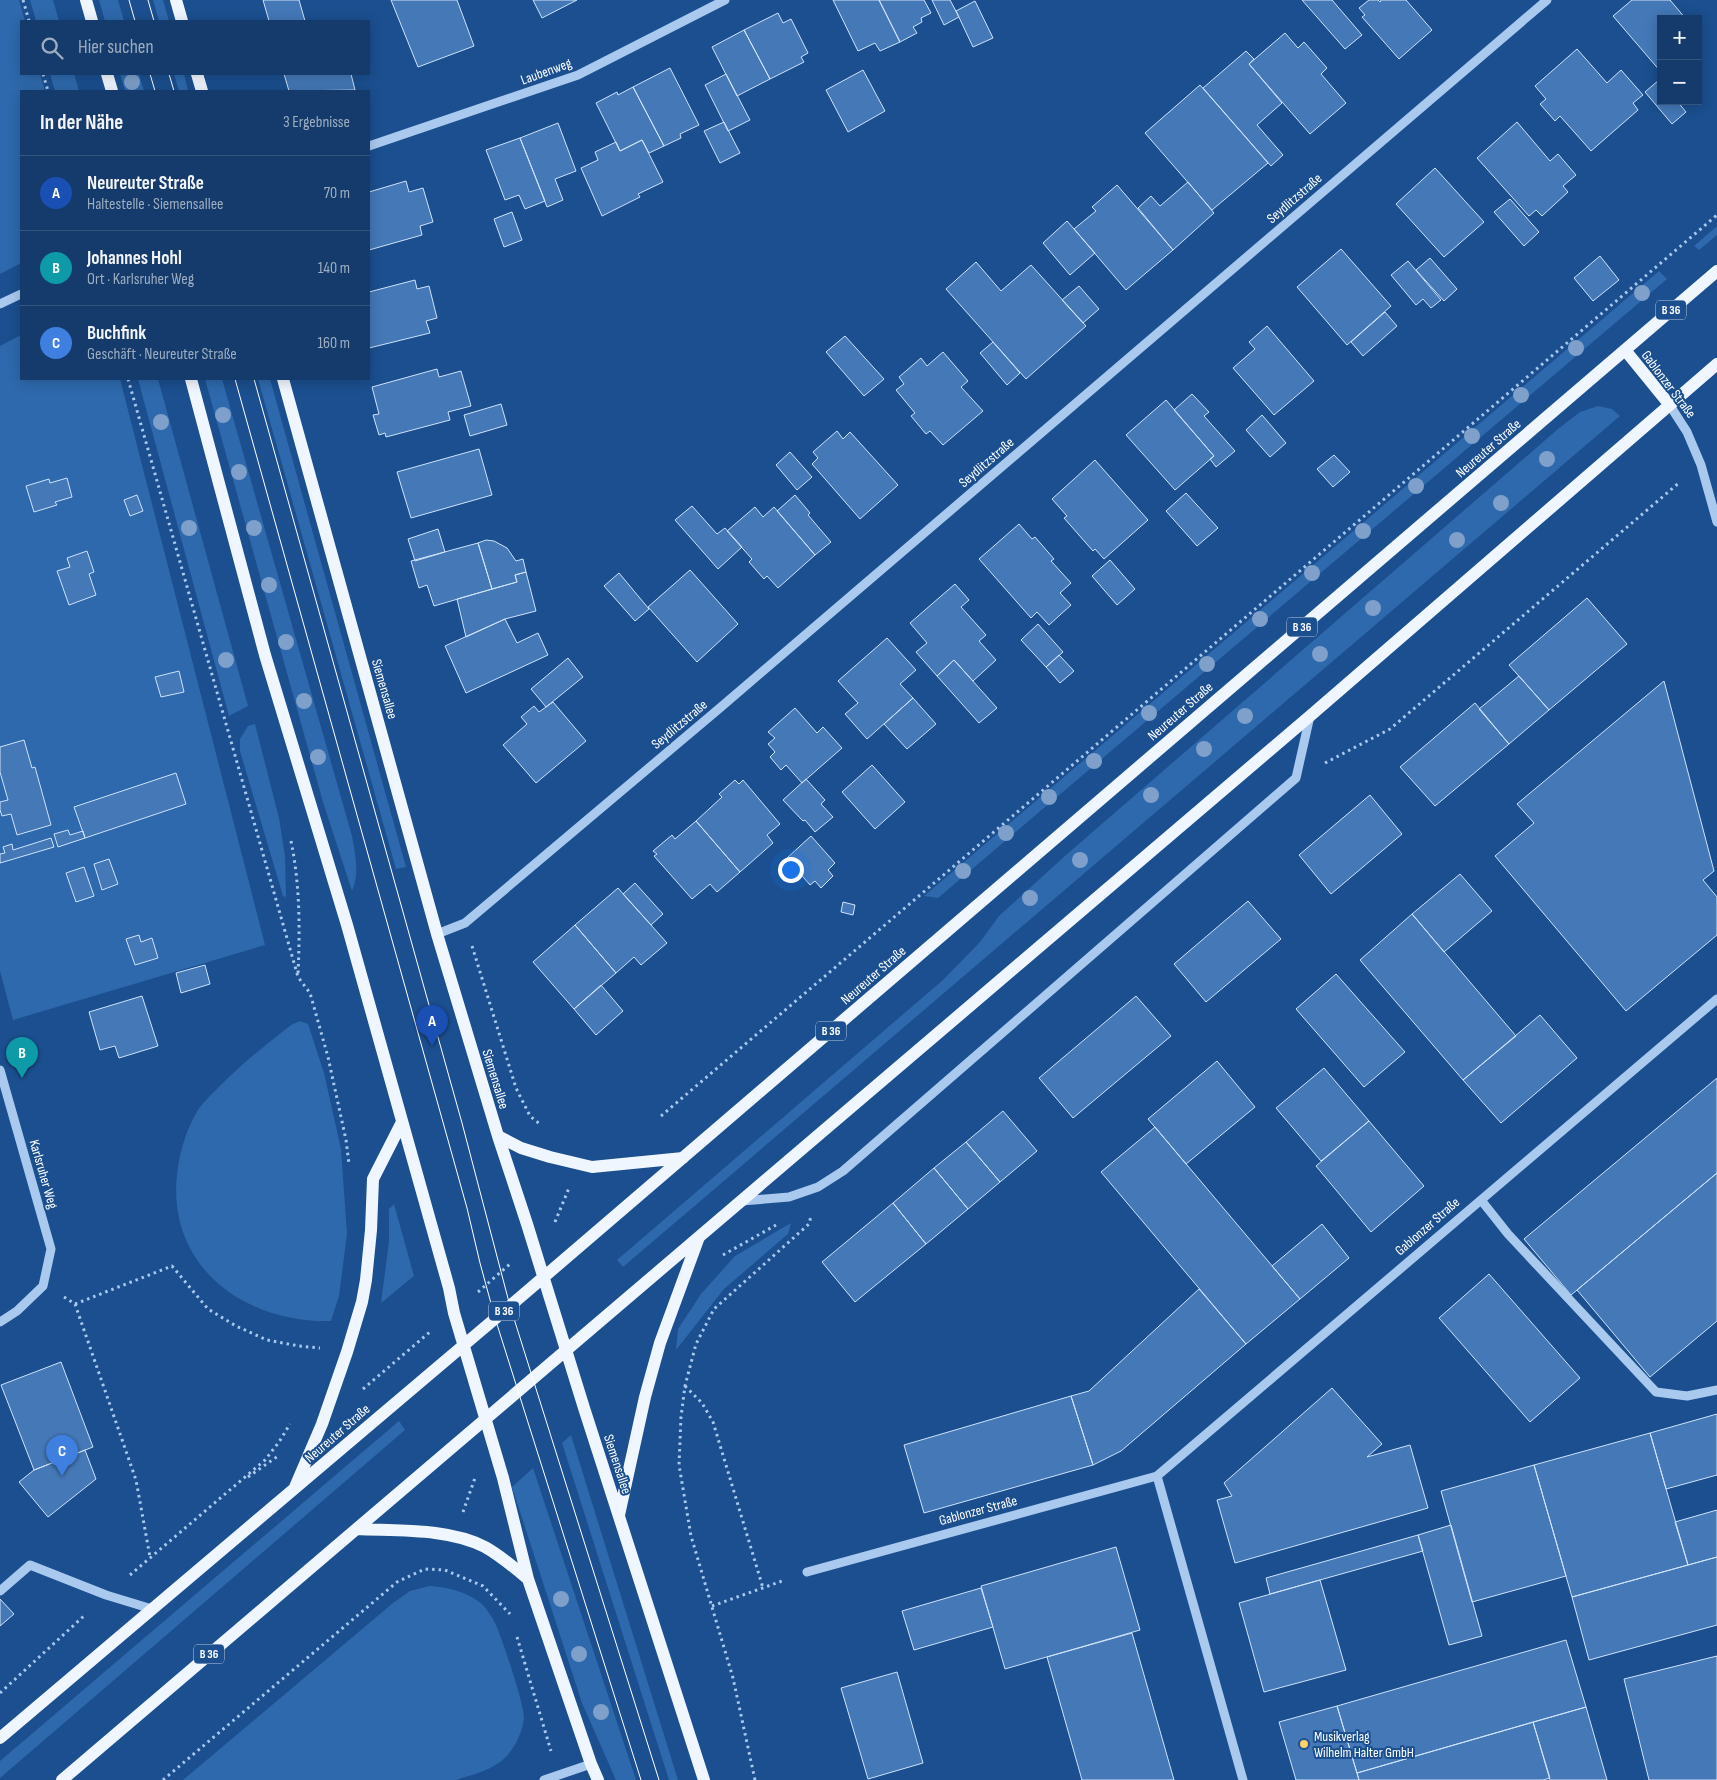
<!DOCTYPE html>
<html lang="de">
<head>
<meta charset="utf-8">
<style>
  :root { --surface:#143b6b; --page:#1d4271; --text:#f1f3f6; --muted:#9dadc1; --line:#33557e; --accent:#ffd166 }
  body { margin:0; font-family:"Sofia Sans Condensed",sans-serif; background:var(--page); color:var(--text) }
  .controls { position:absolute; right:15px; top:15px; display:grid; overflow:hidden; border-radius:0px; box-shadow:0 2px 12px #0003 }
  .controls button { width:45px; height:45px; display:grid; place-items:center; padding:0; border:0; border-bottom:1px solid var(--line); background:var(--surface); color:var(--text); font:25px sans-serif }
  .you { position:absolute; left:790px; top:869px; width:18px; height:18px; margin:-12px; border:4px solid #fff; border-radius:50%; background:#1a73e8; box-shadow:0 0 0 8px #1a73e833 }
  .badge { display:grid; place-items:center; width:32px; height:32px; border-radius:50%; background:var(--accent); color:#fff; font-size:16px; font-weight:700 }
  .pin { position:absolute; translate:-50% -41px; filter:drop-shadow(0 1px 2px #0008) }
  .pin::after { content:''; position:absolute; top:26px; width:18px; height:15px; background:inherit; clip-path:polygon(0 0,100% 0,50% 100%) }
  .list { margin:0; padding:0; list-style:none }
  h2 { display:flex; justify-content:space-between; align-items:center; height:65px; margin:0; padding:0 20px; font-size:21px }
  h2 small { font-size:16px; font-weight:400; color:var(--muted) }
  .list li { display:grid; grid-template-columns:32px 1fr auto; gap:15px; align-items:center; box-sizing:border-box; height:75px; padding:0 20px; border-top:1px solid var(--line) }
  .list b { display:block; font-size:19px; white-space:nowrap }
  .list p { margin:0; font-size:16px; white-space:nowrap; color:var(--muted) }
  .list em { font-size:16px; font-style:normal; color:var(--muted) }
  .icon { flex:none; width:28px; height:28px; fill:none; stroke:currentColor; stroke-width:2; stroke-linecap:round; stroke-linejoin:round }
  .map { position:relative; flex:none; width:1717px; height:1780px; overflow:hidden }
  .search { position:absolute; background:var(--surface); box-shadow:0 2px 12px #0003; left:20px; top:20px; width:350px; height:55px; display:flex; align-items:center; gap:12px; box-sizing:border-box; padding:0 18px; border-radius:0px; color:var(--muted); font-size:19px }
  .panel { position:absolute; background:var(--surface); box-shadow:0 2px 12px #0003; left:20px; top:90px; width:350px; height:290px; border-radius:0px }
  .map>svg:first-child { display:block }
</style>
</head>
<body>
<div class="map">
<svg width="1717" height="1780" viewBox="0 0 1717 1780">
  <rect width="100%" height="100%" fill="#1b4f8f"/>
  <!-- green -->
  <path fill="#2e69ad" d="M0 0H19L25 21H21V74H40L45 91H21V263L0 274Z
    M30 0H53L59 21H36Z
    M99 0H118L124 21H105Z
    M153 0H163L169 21H159Z
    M50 74H74L79 91H55Z
    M120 74H139L144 91H125Z
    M174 74H184L188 91H179Z
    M1717 226V235L1699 250 1694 246Z
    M1659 271 1667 279 938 898 924 896Z
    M21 335V379H120L265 945 13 1020 0 971V346Z
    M138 379H158L248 706 229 716Z
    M205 379H222L352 836C355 854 360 873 352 891L323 802Z
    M258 379H270L406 867 396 869Z
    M1598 406 1612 409 1620 416 623 1267 617 1260 943 980 980 942 999 916 1066 855 1558 429 1580 412Z
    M255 724 279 818 285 856 286 897 283 896 240 751V739L248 726Z
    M300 1021 308 1024 324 1073 341 1149 347 1234 339 1296 331 1321C241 1323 163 1263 178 1167 181 1147 188 1126 198 1110 204 1101 212 1094 219 1087 241 1064 266 1045 291 1025Z
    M394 1204 414 1276 381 1303 389 1241V1209Z
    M791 1223 788 1234 724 1289 676 1350 678 1329 701 1294 735 1256Z
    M399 1421 405 1430 0 1778V1761Z
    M571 1435 678 1780H669L562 1443Z
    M533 1468 636 1780H616L582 1703 512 1487Z
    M429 1586C449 1587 467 1592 482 1604 487 1609 492 1617 495 1623 501 1634 525 1707 524 1718 523 1730 516 1746 507 1756 494 1770 474 1774 456 1780H183L393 1603 410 1591Z"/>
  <!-- building -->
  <path fill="#4478b7" stroke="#cfe3fa" d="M263 0H299L305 21H269Z
    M391 0H457L474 46 418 67Z
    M533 0H577L542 18Z
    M833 0H879L900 42 880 51 875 43 858 51Z
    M879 0H924L931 13 921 18 922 22 913 27 917 33 900 42Z
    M932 0H950L959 17 944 25Z
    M1302 0H1332L1362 35 1345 49Z
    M1369 0H1378L1380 2 1381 0H1406L1432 30 1399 59 1362 17 1365 15 1359 8Z
    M1632 0H1670L1686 19H1661V72L1613 16Z
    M975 1 993 38 973 47 956 11Z
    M778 13 783 23 791 19 808 53 801 57 804 62 770 79 744 30Z
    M744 30 770 79 737 96 712 47Z
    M1285 33 1298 48 1304 42 1327 68 1321 74 1346 103 1310 134 1249 64Z
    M1577 49 1607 83 1621 70 1643 95 1633 103 1638 110 1591 151 1560 116 1555 121 1540 104 1546 99 1535 86Z
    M1246 51 1254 59 1249 64 1282 103 1257 125 1283 155 1271 166 1203 88Z
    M670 68 699 125 680 134 681 138 664 146 633 87Z
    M863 70 885 111 848 132 826 90Z
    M284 74H352H351L355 90 289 91Z
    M726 74 750 120 728 131 705 85Z
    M1659 80 1661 82V101H1677L1686 112 1672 124 1645 92Z
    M1200 85 1268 163 1212 210 1145 133Z
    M633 87 664 146 649 153 642 140 620 151 596 103 617 92 618 95Z
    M724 122 740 153 720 163 704 131Z
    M1517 122 1550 161 1558 154 1576 175 1563 186 1568 192 1542 216 1536 210 1529 216 1477 158Z
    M558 123 576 171 555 179 563 200 547 207 520 138Z
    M520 138 545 201 525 209 519 195 505 200 486 150Z
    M642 140 663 182 638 194 640 197 602 216 581 168 598 160 595 152 616 142 620 151Z
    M1435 168 1484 222 1444 257 1396 204Z
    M406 181 409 192 423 188 433 222 420 226 422 235 369 250V192Z
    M1188 182 1214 213 1173 250 1138 208 1151 196 1160 206Z
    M1117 185 1173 250 1126 290 1074 229 1096 211 1092 207Z
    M1510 199 1539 232 1524 246 1494 212Z
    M512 212 522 240 504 247 494 219Z
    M1067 221 1095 253 1070 275 1043 243Z
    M1341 249 1391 306 1347 345 1297 287Z
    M1600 256 1619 280 1593 301 1574 278Z
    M1430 258 1457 289 1444 301 1416 270Z
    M1408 261 1441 300 1431 308 1423 299 1416 305 1391 275Z
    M976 262 1001 291 1031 265 1086 326 1026 379 946 289Z
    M415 280 417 289 429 286 437 318 426 321 430 333 369 348V292Z
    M1079 286 1099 309 1083 323 1062 300Z
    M1385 312 1397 326 1363 356 1351 342Z
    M1267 326 1314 381 1274 415 1233 368 1255 349 1249 342Z
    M845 336 884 379 864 396 826 352Z
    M993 342 1020 373 1007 385 980 353Z
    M943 352 968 381 961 387 983 411 943 445 930 431 926 434 911 416 915 413 896 390 904 384 899 377 921 358 927 366Z
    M437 369 439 377 461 371 471 406 448 412 450 420 386 437 385 433 379 435 373 415 379 414 372 387Z
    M1192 394 1209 412 1204 416 1235 451 1216 467 1210 459 1214 456 1174 410Z
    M1166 400 1214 456 1175 490 1126 435Z
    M501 404 507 425 470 436 464 415Z
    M1262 415 1286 443 1270 457 1246 430Z
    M837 431 843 439 850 432 898 485 860 519 812 464 818 458 813 452Z
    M479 449 492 495 411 518 397 472Z
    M790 452 812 477 797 490 776 465Z
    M1334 455 1350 472 1333 487 1317 469Z
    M1095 460 1148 520 1104 559 1095 549 1093 551 1064 518 1067 516 1052 499Z
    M67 478 72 497 55 502 57 505 34 512 26 486 49 479 50 483Z
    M1186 493 1218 528 1197 546 1166 511Z
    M137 495 143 511 130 516 124 500Z
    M795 495 810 513 808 515 831 542 815 555 777 511Z
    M692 506 717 534 725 528 742 547 718 569 675 520Z
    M755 507 763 517 774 507 815 555 778 588 767 576 764 579 749 562 752 559 727 531Z
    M1019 524 1032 539 1035 537 1054 559 1051 561 1071 583 1060 593 1071 605 1049 625 1037 612 1031 618 979 559Z
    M438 529 445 552 415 561 408 539Z
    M486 540 494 541 507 548 516 561 523 559 526 572 515 575 517 582 492 589 478 543Z
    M478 543 492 589 434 606 427 585 419 588 411 561Z
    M87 551 94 572 89 574 96 595 69 605 57 571 70 567 67 558Z
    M1110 560 1135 589 1117 605 1092 576Z
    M690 570 738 624 697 662 648 607Z
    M526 572 536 611 505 619 466 637 457 599 517 582 515 575Z
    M619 573 649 609 635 621 604 586Z
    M955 584 969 600 961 607 986 635 979 641 996 660 973 681 954 660 937 676 916 652 927 643 910 623Z
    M1587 598 1627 644 1549 710 1509 665Z
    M505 619 517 643 538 633 548 655 466 693 445 646Z
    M1038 624 1063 652 1046 667 1021 640Z
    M887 638 916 670 900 684 913 698 867 739 845 714 858 703 838 681Z
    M1059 655 1074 671 1060 683 1046 667Z
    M568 658 583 677 546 707 531 689Z
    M954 660 997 708 979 723 937 676Z
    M179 671 184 692 161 697 155 677Z
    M1519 676 1549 710 1509 744 1479 709Z
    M1664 681 1714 871 1703 880 1717 897V935L1626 1011 1495 856 1534 823 1517 804Z
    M913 698 936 724 907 749 884 724Z
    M553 702 586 741 536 783 503 745 527 724 521 717 534 706 539 712Z
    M1475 703 1509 744 1435 806 1400 767Z
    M795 708 817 733 823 727 842 748 802 783 786 765 781 770 770 757 775 752 768 744 775 738 768 732Z
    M24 740 32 768 35 767 51 825 17 835 11 814 2 816 0 810V802L8 800 0 772V747Z
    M872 765 905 802 875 829 842 792Z
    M176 773 186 804 85 838 74 807Z
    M806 779 825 800 821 804 833 817 815 832 805 820 803 821 783 800Z
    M735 780 739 784 743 780 780 824 767 835 773 843 740 872 696 821 722 797 719 794Z
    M1370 795 1402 834 1331 894 1299 855Z
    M696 821 740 872 717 892 710 884 692 899 654 856 657 854 653 851 672 835 675 839Z
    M68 830 70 835 83 831 85 838 58 847 54 834Z
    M811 836 835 863 828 870 833 876 821 888 815 881 810 885 787 858Z
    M51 838 54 847 0 863V854L5 853 3 847 12 844 13 850Z
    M109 859 118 884 102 890 94 864Z
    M84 867 94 896 76 902 66 873Z
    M1460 874 1492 911 1444 952 1412 914Z
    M635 883 663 914 651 925 623 894Z
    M618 888 667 943 641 965 634 957 616 973 575 925Z
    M1248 901 1281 939 1206 1002 1174 964Z
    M843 902 855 905 853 915 841 912Z
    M1412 914 1516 1036 1463 1080 1360 960Z
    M575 925 616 973 574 1009 533 962Z
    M139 935 141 942 152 938 158 958 135 965 126 939Z
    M205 965 210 984 181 993 176 973Z
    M1336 974 1405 1052 1364 1087 1296 1009Z
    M601 985 623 1011 596 1035 574 1009Z
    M142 996 158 1046 119 1058 115 1046 100 1050 89 1012Z
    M1136 996 1171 1036 1073 1118 1039 1078Z
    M1540 1015 1577 1058 1501 1123 1463 1080Z
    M1217 1061 1255 1107 1186 1164 1148 1119Z
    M1324 1068 1369 1121 1321 1161 1276 1108Z
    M1717 1078V1173L1571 1295 1524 1239Z
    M1003 1111 1037 1151 1000 1182 966 1142Z
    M1369 1121 1424 1186 1371 1232 1316 1166Z
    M1155 1127 1300 1299 1246 1344 1101 1172Z
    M966 1142 1000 1182 968 1209 934 1168Z
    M934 1168 968 1209 926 1244 893 1203Z
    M1717 1173V1321L1650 1377 1577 1290Z
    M893 1203 926 1244 855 1302 822 1262Z
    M1322 1224 1349 1258 1300 1299 1272 1266Z
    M1489 1274 1580 1378 1530 1422 1439 1318Z
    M1199 1289 1246 1344 1121 1451 1093 1465 1071 1396 1089 1391Z
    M61 1362 93 1447 34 1470 1 1385Z
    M1332 1388 1382 1444 1367 1457 1410 1445 1428 1508 1235 1563 1217 1500 1232 1496 1224 1483Z
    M1071 1396 1093 1465 924 1513 904 1445Z
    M1717 1414V1475L1666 1489 1650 1433Z
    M1650 1433 1688 1565 1572 1597 1534 1465Z
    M85 1450 96 1479 48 1517 19 1482 34 1470Z
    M1534 1465 1566 1576 1472 1602 1441 1491Z
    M1717 1510V1557L1688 1565 1675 1522Z
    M1451 1525 1482 1636 1449 1645 1418 1535Z
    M1418 1535 1423 1551 1270 1594 1266 1578Z
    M1116 1547 1140 1630 1005 1669 981 1586Z
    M1717 1557V1625L1589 1660 1572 1597Z
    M1320 1580 1346 1670 1264 1692 1239 1603Z
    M981 1588 993 1627 914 1650 902 1611Z
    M0 1599 14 1614 0 1626Z
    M1132 1633 1174 1780H1082L1047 1657Z
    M1566 1640 1586 1707 1357 1773 1337 1706Z
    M1717 1656V1780H1649L1624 1679Z
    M897 1672 923 1763 868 1779 841 1688Z
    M1337 1706 1359 1780H1296L1279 1722Z
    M1586 1707 1607 1780H1550L1533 1722Z
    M1533 1722 1550 1778 1543 1780H1359L1357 1773Z"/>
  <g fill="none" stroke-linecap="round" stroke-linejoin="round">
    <!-- path -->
    <path stroke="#a9c9ee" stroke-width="3" stroke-dasharray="2.5 4" stroke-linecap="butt" d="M23 0 29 21
      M43 74 48 91
      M128 379 298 977 310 993 328 1057 346 1140 349 1164
      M1325 763 1390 729 1680 482
      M291 841C300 885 300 929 298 974
      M472 946 516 1088 530 1116 541 1125
      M661 1116 1717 215
      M555 1222 569 1188
      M723 1255 776 1225
      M478 1292 511 1263
      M64 1297 75 1304 172 1266 208 1309 236 1326 267 1340 299 1346 320 1348
      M75 1304 136 1480 150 1557
      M685 1386 702 1403 713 1422 763 1588
      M363 1389 431 1331
      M248 1477 278 1456
      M463 1512 475 1478
      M130 1575 265 1460 279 1442 290 1424
      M712 1606 785 1580
      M517 1637 551 1751
      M0 1693 86 1614
      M163 1780 397 1582 425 1569 445 1570 483 1586 510 1614
      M755 1780 733 1678 691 1536 679 1465 681 1417 685 1386 696 1344 714 1309 809 1224 811 1216"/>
    <!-- minor -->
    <path stroke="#a9c9ee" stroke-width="9" d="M369 146 578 75 725 0
      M0 304 21 294
      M1669 404 1687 432 1701 465 1717 522
      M437 934 465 923 721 707 1547 0
      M0 1070 51 1249 43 1286 17 1311 0 1322
      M1481 1200 1508 1234 1656 1392 1687 1396 1717 1390
      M742 1201 789 1197 818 1187 843 1171 1296 778 1310 716
      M807 1572 1157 1476
      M0 1591 30 1565 106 1595 152 1609
      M544 1780 591 1764
      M1243 1780 1157 1476 1717 999"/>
    <!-- major -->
    <path stroke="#f0f6ff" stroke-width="12" d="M86 0 92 21
      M176 0 182 21
      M107 74 112 91
      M197 74 202 91
      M1625 350 1669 404
      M191 379 265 655 347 925 449 1288 454 1313 503 1478 528 1579 591 1764 598 1780
      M283 379 437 934 498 1136 527 1224 584 1408 704 1780
      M498 1136 521 1148 550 1157 592 1167 683 1158
      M295 1487 322 1424 347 1352 362 1302 366 1280 371 1230 373 1179 402 1122
      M619 1515 645 1397 660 1343 699 1237
      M357 1529C397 1531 449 1528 485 1547 501 1556 515 1568 528 1579
      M0 1738 510 1306 1717 271
      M62 1780 1310 716 1717 364"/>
    <!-- tram -->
    <path stroke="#fff" stroke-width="1" d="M129 0 135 21
      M148 0 154 21
      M150 74 155 91
      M169 74 174 91
      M235 379 467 1208 480 1263 495 1318 641 1780
      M254 379 462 1123 510 1306 659 1780"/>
  </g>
  <!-- trees -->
  <g fill="#7ea0ca">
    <circle cx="132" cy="82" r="8"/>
    <circle cx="1642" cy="293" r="8"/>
    <circle cx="1576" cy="348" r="8"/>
    <circle cx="1521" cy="395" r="8"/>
    <circle cx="223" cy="415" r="8"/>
    <circle cx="161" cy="422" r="8"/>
    <circle cx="1472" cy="436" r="8"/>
    <circle cx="1547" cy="459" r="8"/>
    <circle cx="239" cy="472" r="8"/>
    <circle cx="1416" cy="486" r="8"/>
    <circle cx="1501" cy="503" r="8"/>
    <circle cx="189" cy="528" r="8"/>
    <circle cx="254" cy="528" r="8"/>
    <circle cx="1363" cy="531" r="8"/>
    <circle cx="1457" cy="540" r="8"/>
    <circle cx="1312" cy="573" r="8"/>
    <circle cx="269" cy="585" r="8"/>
    <circle cx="1373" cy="608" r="8"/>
    <circle cx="1260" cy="619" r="8"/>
    <circle cx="286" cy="642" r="8"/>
    <circle cx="1320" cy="654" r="8"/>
    <circle cx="226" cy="660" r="8"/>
    <circle cx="1207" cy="664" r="8"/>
    <circle cx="304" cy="701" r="8"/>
    <circle cx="1149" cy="713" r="8"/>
    <circle cx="1245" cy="716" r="8"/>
    <circle cx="1204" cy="749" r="8"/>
    <circle cx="318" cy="757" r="8"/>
    <circle cx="1094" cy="761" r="8"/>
    <circle cx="1151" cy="795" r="8"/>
    <circle cx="1049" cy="797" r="8"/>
    <circle cx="1006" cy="833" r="8"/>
    <circle cx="1080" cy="860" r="8"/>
    <circle cx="963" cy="871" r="8"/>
    <circle cx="1030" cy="898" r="8"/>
    <circle cx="561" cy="1599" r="8"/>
    <circle cx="579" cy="1654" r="8"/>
    <circle cx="601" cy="1712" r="8"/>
  </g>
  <!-- markers -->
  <circle fill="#ffd166" stroke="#1b4f8f" stroke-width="2" cx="1304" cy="1744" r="5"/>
  <g text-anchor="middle" stroke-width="4" stroke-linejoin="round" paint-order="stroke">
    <!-- shield labels -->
    <g fill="#1b4f8f" stroke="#bbcadd" stroke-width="1">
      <rect x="1656" y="300.5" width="30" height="19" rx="4"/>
      <rect x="1287" y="617.5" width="30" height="19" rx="4"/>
      <rect x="816" y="1021.5" width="30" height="19" rx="4"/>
      <rect x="489" y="1301.5" width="30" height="19" rx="4"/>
      <rect x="194" y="1644.5" width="30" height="19" rx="4"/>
    </g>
    <g font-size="12" font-weight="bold" fill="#fff">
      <text x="1671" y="314">B 36</text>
      <text x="1302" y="631">B 36</text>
      <text x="831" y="1035">B 36</text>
      <text x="504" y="1315">B 36</text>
      <text x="209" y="1658">B 36</text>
    </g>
    <!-- street labels -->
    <g font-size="14" fill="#fff" stroke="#1b4f8f">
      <text transform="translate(546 71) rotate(-20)" y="5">Laubenweg</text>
      <text transform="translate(1294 198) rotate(-41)" y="5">Seydlitzstraße</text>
      <text transform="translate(1669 384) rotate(53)" y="5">Gablonzer Straße</text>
      <text transform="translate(1488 448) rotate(-41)" y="5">Neureuter Straße</text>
      <text transform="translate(986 462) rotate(-41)" y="5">Seydlitzstraße</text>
      <text transform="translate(385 689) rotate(74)" y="5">Siemensallee</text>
      <text transform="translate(1180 711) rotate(-41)" y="5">Neureuter Straße</text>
      <text transform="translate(679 724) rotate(-40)" y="5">Seydlitzstraße</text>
      <text transform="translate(873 975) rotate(-41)" y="5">Neureuter Straße</text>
      <text transform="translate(496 1079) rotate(73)" y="5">Siemensallee</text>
      <text transform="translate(44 1174) rotate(74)" y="5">Karlsruher Weg</text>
      <text transform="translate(1427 1226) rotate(-41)" y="5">Gablonzer Straße</text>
      <text transform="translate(337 1433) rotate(-41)" y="5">Neureuter Straße</text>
      <text transform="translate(618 1464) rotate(72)" y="5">Siemensallee</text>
      <text transform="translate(978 1510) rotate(-15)" y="5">Gablonzer Straße</text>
    </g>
    <!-- poi labels -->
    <g font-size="14" fill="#fff" stroke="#1b4f8f" text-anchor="start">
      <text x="1314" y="1741">Musikverlag<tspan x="1314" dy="16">Wilhelm Halter GmbH</tspan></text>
    </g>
  </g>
</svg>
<div class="controls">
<button>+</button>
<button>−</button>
</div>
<div class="you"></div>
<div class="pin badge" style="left:432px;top:1046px;background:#1a4fb4">A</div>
<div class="pin badge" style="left:22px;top:1078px;background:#0f9aa8">B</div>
<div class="pin badge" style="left:62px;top:1476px;background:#3f7fe0">C</div>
<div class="search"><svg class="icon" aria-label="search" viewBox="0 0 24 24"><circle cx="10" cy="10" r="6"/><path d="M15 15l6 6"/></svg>Hier suchen</div>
<section class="panel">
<h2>In der Nähe<small>3 Ergebnisse</small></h2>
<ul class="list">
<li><span class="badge" style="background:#1a4fb4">A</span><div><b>Neureuter Straße</b><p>Haltestelle · Siemensallee</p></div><em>70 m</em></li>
<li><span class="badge" style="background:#0f9aa8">B</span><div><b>Johannes Hohl</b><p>Ort · Karlsruher Weg</p></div><em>140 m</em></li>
<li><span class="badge" style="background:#3f7fe0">C</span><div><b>Buchfink</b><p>Geschäft · Neureuter Straße</p></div><em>160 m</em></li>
</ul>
</section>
</div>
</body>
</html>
